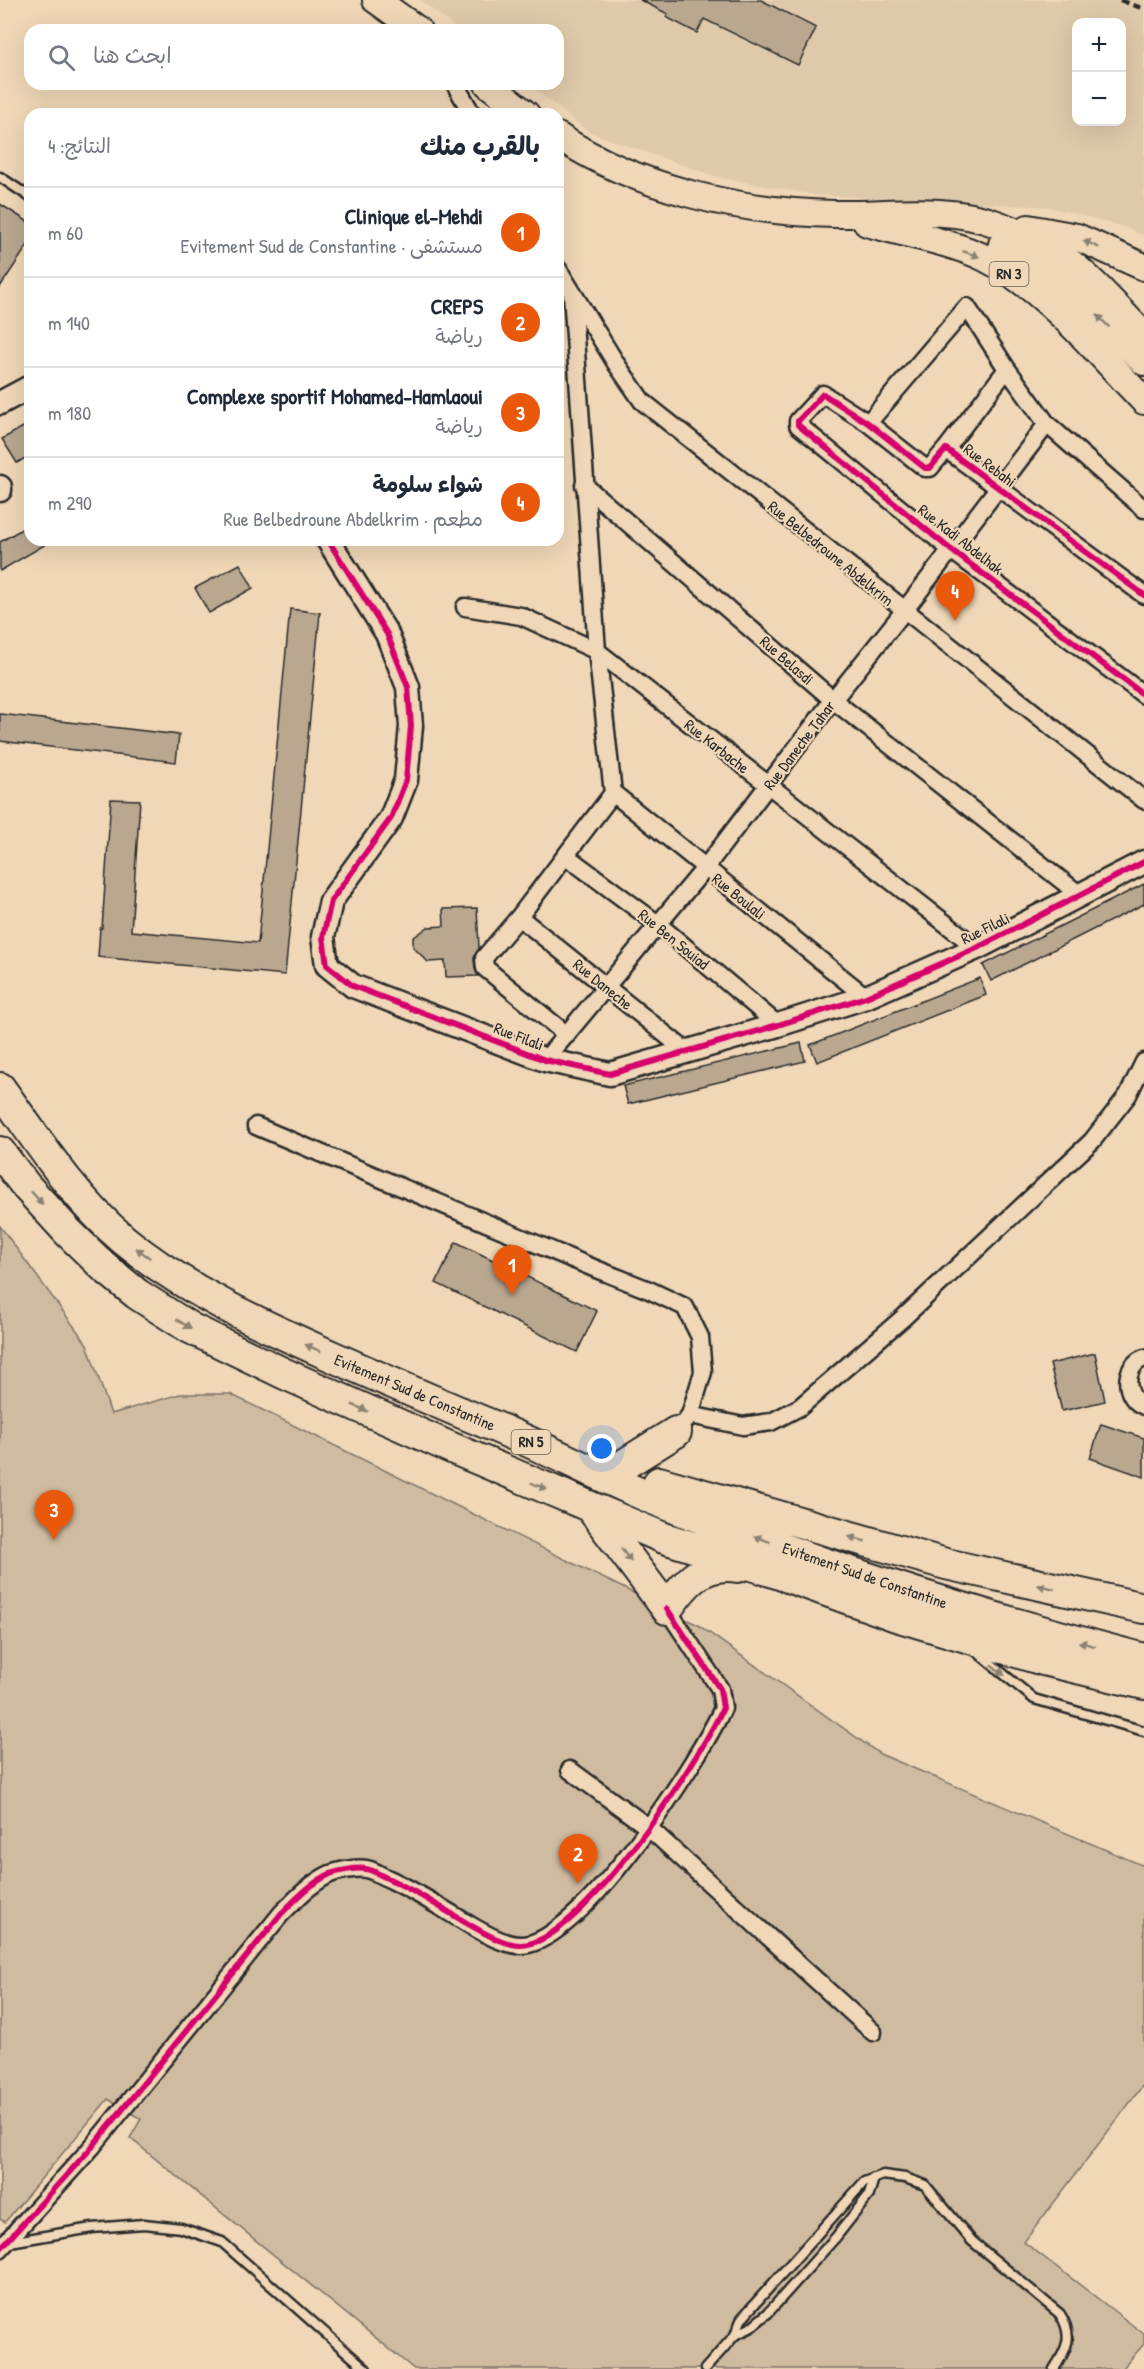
<!DOCTYPE html>
<html lang="ar">
<head>
<meta charset="utf-8">
<style>
  :root { --surface:#fff; --page:#f2f2f3; --text:#1f2937; --muted:#747a83; --line:#e0e1e3; --accent:#ea580c }
  body { margin:0; font-family:"Patrick Hand","Playpen Sans Arabic",sans-serif; background:var(--page); color:var(--text); direction:rtl }
  .controls { position:absolute; right:18px; top:18px; display:grid; overflow:hidden; border-radius:12px; box-shadow:0 6px 24px #0002 }
  .controls button { width:54px; height:54px; display:grid; place-items:center; padding:0; border:0; border-bottom:2px solid var(--line); background:var(--surface); color:var(--text); font:30px sans-serif }
  .you { position:absolute; left:602px; top:1449px; width:21px; height:21px; margin:-15px; border:4px solid #fff; border-radius:50%; background:#1a73e8; box-shadow:0 0 0 9px #1a73e833 }
  .badge { display:grid; place-items:center; width:39px; height:39px; border-radius:50%; background:var(--accent); color:#fff; font-size:20px; font-weight:700 }
  .pin { position:absolute; translate:-50% -50px; filter:drop-shadow(0 2px 3px #0008) }
  .pin::after { content:''; position:absolute; top:32px; width:21px; height:18px; background:inherit; clip-path:polygon(0 0,100% 0,50% 100%) }
  .list { margin:0; padding:0; list-style:none }
  h2 { display:flex; justify-content:space-between; align-items:center; height:78px; margin:0; padding:0 24px; font-size:26px }
  h2 small { font-size:20px; font-weight:400; color:var(--muted) }
  .list li { display:grid; grid-template-columns:39px 1fr auto; gap:18px; align-items:center; box-sizing:border-box; height:90px; padding:0 24px; border-top:2px solid var(--line) }
  .list b { display:block; font-size:22px; white-space:nowrap }
  .list p { margin:0; font-size:20px; white-space:nowrap; color:var(--muted) }
  .list em { font-size:20px; font-style:normal; color:var(--muted) }
  .icon { flex:none; width:33px; height:33px; fill:none; stroke:currentColor; stroke-width:2; stroke-linecap:round; stroke-linejoin:round }
  .map { position:relative; flex:none; width:1144px; height:2369px; overflow:hidden; direction:ltr }
  .search { position:absolute; background:var(--surface); box-shadow:0 6px 24px #0002; left:24px; top:24px; width:540px; height:66px; display:flex; align-items:center; gap:15px; box-sizing:border-box; padding:0 21px; border-radius:18px; color:var(--muted); font-size:22px }
  .panel { position:absolute; background:var(--surface); box-shadow:0 6px 24px #0002; left:24px; top:108px; width:540px; height:438px; border-radius:18px; direction:rtl }
  .map>svg:first-child { display:block }
</style>
</head>
<body>
<div class="map">
<svg width="1144" height="2369" viewBox="0 0 1144 2369">
  <rect width="100%" height="100%" fill="#efd7b7"/>
  <filter id="ink" filterUnits="userSpaceOnUse"><feTurbulence type="fractalNoise" baseFrequency=".0167" numOctaves="2"/><feDisplacementMap in="SourceGraphic" scale="12" xChannelSelector="R" yChannelSelector="G"/><feConvolveMatrix kernelMatrix="1 2 1 2 8 2 1 2 1" color-interpolation-filters="sRGB"/></filter>
  <g filter="url(#ink)">
    <!-- built -->
    <path fill="#dfc9ab" fill-rule="evenodd" d="M420 0H1144V236L1128 228 1050 207 816 195 717 177 589 132 528 84H558V30H458ZM1076 22H1122V122H1076Z"/>
    <!-- green -->
    <path fill="#cfbba0" stroke="#7d7366" stroke-width="1.5" d="M0 1226 87 1344 111 1414 180 1394H230L698 1625 880 1754 1144 1866V2084L1024 2242 1144 2334V2344L1122 2369H414L130 2138 141 2119 108 2099 5 2222 0 2219Z"/>
    <!-- building -->
    <path fill="#b9a790" stroke="#2b2b2b" stroke-width="1.5" d="M640 0H761L816 28 798 65 704 19 697 33 666 17 668 14Z
      M0 204 30 223V242L0 287Z
      M30 423V455L17 463 2 439Z
      M30 524V540H53L0 571V542Z
      M240 564 253 588 209 613 195 588Z
      M290 609 320 613 285 975 98 957 100 928H102L111 799 140 800 131 931 258 943Z
      M0 714 179 735 176 762 0 741Z
      M1144 884V904L991 981 983 965Z
      M477 908 479 948 474 959 475 969 478 976 446 977 445 961 428 962 413 947V938L428 927 444 926 443 909Z
      M980 978 986 995 817 1062 810 1045Z
      M801 1043 805 1061 628 1104 623 1086Z
      M456 1242 597 1311 577 1352 436 1283Z
      M1095 1353 1105 1401 1062 1411 1050 1364Z
      M1101 1424 1144 1438V1477L1090 1458Z"/>
    <g fill="none" stroke-linecap="round" stroke-linejoin="round">
      <defs>
        <path id="lane" d="M0 177 30 197
          M977 1652 1034 1699 1144 1731
          M10 2242 92 2228 144 2224 181 2228 222 2242 366 2369
          M735 2335 750 2328 768 2313 836 2237 869 2195 874 2178
          M705 2369 735 2335 742 2318 864 2182 883 2175 905 2178 925 2185 972 2241 1060 2314C1074 2336 1067 2349 1054 2369"/>
        <path id="street" d="M455 84 472 114
          M558 269 617 365 642 401 1144 800
          M868 423 967 307 1007 369 1047 424 1144 509
          M946 449 1007 369
          M584 485 833 700 1080 895
          M1144 595 946 449 930 468H925L868 423 823 394 798 421V425L950 549 1144 695
          M465 607 521 616 597 651 977 948
          M613 793 866 997
          M566 856 659 925 778 1025
          M519 917 686 1051
          M567 1035 485 968 484 958 519 917 613 793 597 651 572 294
          M545 1060 705 868 833 700 904 611 1047 424
          M256 1126 596 1269 649 1290 685 1307 700 1337 703 1372 690 1415 683 1424
          M1144 1358C1123 1366 1123 1398 1144 1406
          M690 1415 743 1426 771 1422 800 1407 904 1317 1092 1141 1128 1095 1144 1062
          M570 1770 649 1828 873 2032
          M0 2249 92 2147 281 1914C296 1899 311 1883 330 1874 338 1871 358 1867 366 1869 373 1870 380 1875 387 1878 416 1891 443 1909 470 1925 484 1933 504 1945 521 1945 580 1945 699 1760 723 1708L720 1689 667 1609"/>
        <path id="secondary" d="M0 403 30 387
          M0 487V490
          M328 540 387 634 408 687 411 726 406 780 391 818 331 901 323 937 327 965 353 986 545 1060 610 1074 778 1025 866 997 977 948 1144 862"/>
        <path id="primary" d="M376 0 418 30
          M488 84 526 114
          M558 136C638 189 740 212 835 214 888 215 947 205 997 224 1015 231 1035 239 1051 249 1086 270 1115 306 1144 335
          M867 223C902 233 952 242 985 258 1044 288 1099 354 1144 401
          M1028 228 1077 237 1144 267
          M1002 244C1060 272 1099 318 1144 362"/>
        <path id="highway" d="M0 1088C38 1141 73 1197 124 1240 185 1290 257 1323 329 1355 383 1379 437 1403 491 1425 548 1449 602 1478 658 1501 816 1565 979 1616 1144 1659
          M0 1152 26 1186 67 1231 104 1267 137 1294 190 1328 285 1374 447 1446 664 1538 774 1572 896 1616 1043 1660 1144 1684
          M617 1469 676 1432
          M659 1482 946 1564 1144 1608
          M591 1508 667 1609C685 1583 703 1561 738 1567"/>
      </defs>
      <!-- lane casing -->
      <use href="#lane" stroke="#2b2b2b" stroke-width="13"/>
      <!-- street casing -->
      <use href="#street" stroke="#2b2b2b" stroke-width="21"/>
      <!-- secondary casing -->
      <use href="#secondary" stroke="#2b2b2b" stroke-width="27"/>
      <!-- primary casing -->
      <use href="#primary" stroke="#2b2b2b" stroke-width="30"/>
      <!-- highway casing -->
      <use href="#highway" stroke="#2b2b2b" stroke-width="34"/>
      <!-- lane -->
      <use href="#lane" stroke="#efd7b7" stroke-width="8"/>
      <!-- street -->
      <use href="#street" stroke="#efd7b7" stroke-width="16"/>
      <!-- secondary -->
      <use href="#secondary" stroke="#efd7b7" stroke-width="22"/>
      <!-- primary -->
      <use href="#primary" stroke="#efd7b7" stroke-width="26"/>
      <!-- highway -->
      <use href="#highway" stroke="#efd7b7" stroke-width="30"/>
      <!-- rail -->
      <path stroke="#2b2b2b" stroke-width="4.5" stroke-dasharray="9 4.5" stroke-linecap="butt" d="M1120 0 1144 9"/>
      <defs>
        <path id="cycleway" d="M328 540 387 634 408 687 411 726 406 780 391 818 331 901 323 937 327 965 353 986 545 1060 610 1074 778 1025 866 997 977 948 1144 862
          M1144 595 946 449 930 468H925L868 423 823 394 798 421V425L950 549 1144 695
          M0 2249 92 2147 281 1914C296 1899 311 1883 330 1874 338 1871 358 1867 366 1869 373 1870 380 1875 387 1878 416 1891 443 1909 470 1925 484 1933 504 1945 521 1945 580 1945 699 1760 723 1708L720 1689 667 1609"/>
      </defs>
      <!-- cycleway casing -->
      <use href="#cycleway" stroke="#efd7b7" stroke-width="10"/>
      <!-- cycleway -->
      <use href="#cycleway" stroke="#d6006c" stroke-width="6"/>
    </g>
    <!-- one-way arrows -->
    <defs><path id="oneway-solid" d="M-6-.8H1V-3.2L6.5 0L1 3.2V.8H-6Z" transform="scale(1.5)"/></defs>
    <g fill="#8d8171">
      <use href="#oneway-solid" transform="translate(1091 244) rotate(-156)"/>
      <use href="#oneway-solid" transform="translate(971 254) rotate(19)"/>
      <use href="#oneway-solid" transform="translate(1103 321) rotate(-135)"/>
      <use href="#oneway-solid" transform="translate(37 1198) rotate(48)"/>
      <use href="#oneway-solid" transform="translate(143 1253) rotate(-144)"/>
      <use href="#oneway-solid" transform="translate(184 1324) rotate(31)"/>
      <use href="#oneway-solid" transform="translate(313 1348) rotate(-156)"/>
      <use href="#oneway-solid" transform="translate(360 1408) rotate(24)"/>
      <use href="#oneway-solid" transform="translate(539 1486) rotate(23)"/>
      <use href="#oneway-solid" transform="translate(762 1539) rotate(-160)"/>
      <use href="#oneway-solid" transform="translate(857 1539) rotate(-164)"/>
      <use href="#oneway-solid" transform="translate(626 1555) rotate(53)"/>
      <use href="#oneway-solid" transform="translate(1046 1587) rotate(-167)"/>
      <use href="#oneway-solid" transform="translate(1087 1644) rotate(-165)"/>
      <use href="#oneway-solid" transform="translate(998 1670) rotate(39)"/>
    </g>
  </g>
  <g text-anchor="middle" stroke-width="4.5" stroke-linejoin="round" paint-order="stroke">
    <!-- shield labels -->
    <g fill="#efd7b7" stroke="#665f55" stroke-width="1.5">
      <rect x="989.5" y="262" width="39" height="24" rx="4.5"/>
      <rect x="511.5" y="1430" width="39" height="24" rx="4.5"/>
    </g>
    <g font-size="15" font-weight="bold" fill="#2b2b2b">
      <text x="1009" y="279">RN 3</text>
      <text x="531" y="1447">RN 5</text>
    </g>
    <!-- street labels -->
    <g font-size="16" fill="#2b2b2b" stroke="#efd7b7">
      <text transform="translate(990 465) rotate(37)" y="6">Rue Rebahi</text>
      <text transform="translate(961 539) rotate(38)" y="6">Rue Kadi Abdelhak</text>
      <text transform="translate(831 553) rotate(39)" y="6">Rue Belbedroune Abdelkrim</text>
      <text transform="translate(787 660) rotate(41)" y="6">Rue Belasdi</text>
      <text transform="translate(799 745) rotate(-53)" y="6">Rue Daneche Tahar</text>
      <text transform="translate(717 746) rotate(38)" y="6">Rue Karbache</text>
      <text transform="translate(739 896) rotate(39)" y="6">Rue Boulali</text>
      <text transform="translate(985 928) rotate(-26)" y="6">Rue Filali</text>
      <text transform="translate(674 939) rotate(39)" y="6">Rue Ben Souiad</text>
      <text transform="translate(603 984) rotate(39)" y="6">Rue Daneche</text>
      <text transform="translate(519 1036) rotate(21)" y="6">Rue Filali</text>
      <text transform="translate(415 1392) rotate(23)" y="6">Evitement Sud de Constantine</text>
      <text transform="translate(865 1575) rotate(19)" y="6">Evitement Sud de Constantine</text>
    </g>
  </g>
</svg>
<div class="controls">
<button>+</button>
<button>−</button>
</div>
<div class="you"></div>
<div class="pin badge" style="left:512px;top:1295px">1</div>
<div class="pin badge" style="left:578px;top:1884px">2</div>
<div class="pin badge" style="left:54px;top:1540px">3</div>
<div class="pin badge" style="left:955px;top:621px">4</div>
<div class="search"><svg class="icon" aria-label="search" viewBox="0 0 24 24"><circle cx="10" cy="10" r="6"/><path d="M15 15l6 6"/></svg>ابحث هنا</div>
<section class="panel">
<h2>بالقرب منك<small>النتائج: 4</small></h2>
<ul class="list">
<li><span class="badge">1</span><div><b>Clinique el-Mehdi</b><p>مستشفى · Evitement Sud de Constantine</p></div><em>60 m</em></li>
<li><span class="badge">2</span><div><b>CREPS</b><p>رياضة</p></div><em>140 m</em></li>
<li><span class="badge">3</span><div><b>Complexe sportif Mohamed-Hamlaoui</b><p>رياضة</p></div><em>180 m</em></li>
<li><span class="badge">4</span><div><b>شواء سلومة</b><p>مطعم · Rue Belbedroune Abdelkrim</p></div><em>290 m</em></li>
</ul>
</section>
</div>
</body>
</html>
